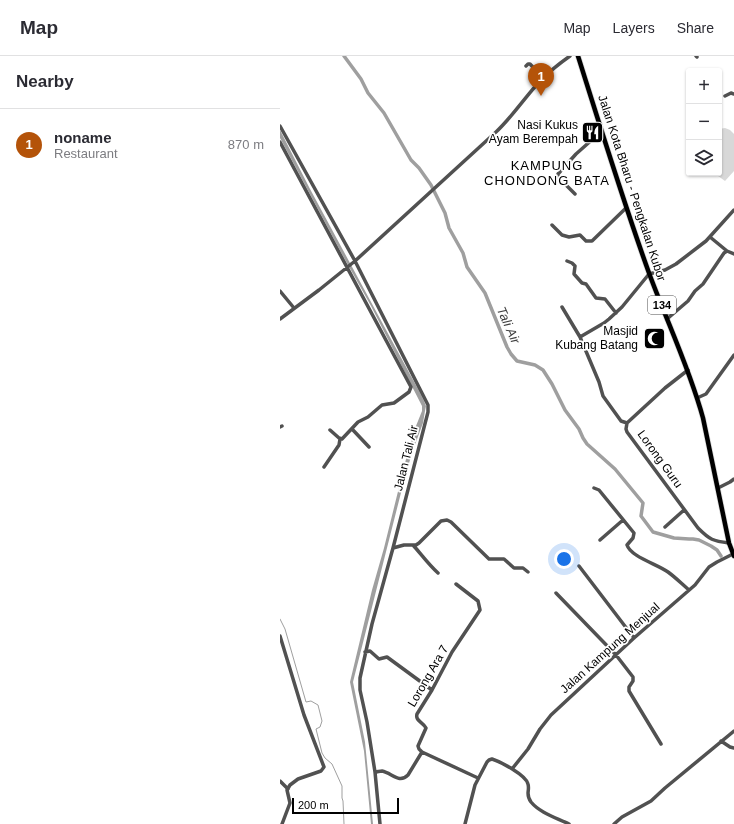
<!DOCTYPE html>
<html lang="en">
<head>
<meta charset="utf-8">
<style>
  :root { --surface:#fff; --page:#f2f2f3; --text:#2b2b33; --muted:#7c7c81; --line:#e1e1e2; --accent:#b45309 }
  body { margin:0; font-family:Helvetica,sans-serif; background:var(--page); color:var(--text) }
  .controls { position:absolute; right:12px; top:12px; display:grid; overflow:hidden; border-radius:4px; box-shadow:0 1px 3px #0004 }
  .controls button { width:36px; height:36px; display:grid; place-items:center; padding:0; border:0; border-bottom:1px solid var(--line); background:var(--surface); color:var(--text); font:20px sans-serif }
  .scale { position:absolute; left:12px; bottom:10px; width:107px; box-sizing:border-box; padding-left:4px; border:2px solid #000; border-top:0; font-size:11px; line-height:14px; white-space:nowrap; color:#000; -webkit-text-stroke:3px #fff; paint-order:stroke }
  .you { position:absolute; left:284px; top:503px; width:14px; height:14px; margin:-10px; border:3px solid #fff; border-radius:50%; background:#1a73e8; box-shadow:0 0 0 6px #1a73e833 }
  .badge { display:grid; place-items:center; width:26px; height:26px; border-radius:50%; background:var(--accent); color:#fff; font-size:13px; font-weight:700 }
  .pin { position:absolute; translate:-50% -33px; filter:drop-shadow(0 1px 2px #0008) }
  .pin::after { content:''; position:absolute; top:21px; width:14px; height:12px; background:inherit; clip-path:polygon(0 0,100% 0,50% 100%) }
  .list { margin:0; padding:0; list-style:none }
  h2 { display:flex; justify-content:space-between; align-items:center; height:52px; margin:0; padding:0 16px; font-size:17px }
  h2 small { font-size:13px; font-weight:400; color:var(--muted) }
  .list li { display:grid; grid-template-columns:26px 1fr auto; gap:12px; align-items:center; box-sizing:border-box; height:72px; padding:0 16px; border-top:1px solid var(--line) }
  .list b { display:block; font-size:15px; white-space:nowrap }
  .list p { margin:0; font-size:13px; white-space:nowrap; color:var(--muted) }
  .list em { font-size:13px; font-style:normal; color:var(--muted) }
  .icon { flex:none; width:22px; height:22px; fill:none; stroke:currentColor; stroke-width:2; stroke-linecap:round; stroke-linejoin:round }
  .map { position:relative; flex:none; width:454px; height:768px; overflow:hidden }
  header { display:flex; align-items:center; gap:24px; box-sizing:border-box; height:56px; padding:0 20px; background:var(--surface); border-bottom:1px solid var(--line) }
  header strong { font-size:19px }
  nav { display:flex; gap:22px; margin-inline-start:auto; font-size:14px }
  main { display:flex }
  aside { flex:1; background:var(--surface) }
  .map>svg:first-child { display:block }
</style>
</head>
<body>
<header>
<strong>Map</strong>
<nav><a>Map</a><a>Layers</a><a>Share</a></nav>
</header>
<main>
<aside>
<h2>Nearby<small></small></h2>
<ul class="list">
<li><span class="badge">1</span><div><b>noname</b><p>Restaurant</p></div><em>870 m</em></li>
</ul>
</aside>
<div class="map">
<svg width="454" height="768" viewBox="0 0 454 768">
  <rect width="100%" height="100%" fill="#fff"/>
  <!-- green -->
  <path fill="#d8d8d8" d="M445 72 450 74 454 78V115L445 125 434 117H439V73Z"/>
  <!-- water -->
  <path fill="#9f9f9f" d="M0 74 30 133 138 333 144 345 146 350 145 355 143 367 133 394 126 417 73 626 85 686 93 768H91L84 695 70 626 92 534 104 492 128 395 136 370 142 355V350L91 250 63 200 0 82Z"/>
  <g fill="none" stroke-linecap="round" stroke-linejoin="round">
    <!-- stream -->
    <path stroke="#9f9f9f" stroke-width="1" d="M0 563 5 573 26 646 31 645 38 649 42 665 40 671 36 673 42 697 45 702 52 708 62 730V742L63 745 64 768"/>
    <!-- canal -->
    <path stroke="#9f9f9f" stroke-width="3.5" d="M64 0 81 23 88 37 104 57 131 104 139 112 151 129 165 157 169 172 183 197 187 211 205 237 227 291 231 298 237 305 255 309 263 314 272 328 285 354 299 373 303 382 307 388 335 413 363 447 361 460 373 476 394 482 409 483H413L419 484 431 490 437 494 441 500"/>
    <defs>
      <path id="major" d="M298 0C321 73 343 145 369 217 387 266 409 311 423 362L449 487 454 500"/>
    </defs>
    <!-- major casing -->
    <use href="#major" stroke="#dbdbdb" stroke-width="6"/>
    <!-- minor -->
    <path stroke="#515151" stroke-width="3.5" d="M416 0 417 1
      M246 10 248 8H250L263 22
      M445 40 451 37 454 38
      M0 70 75 205 148 349V356L113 492 92 568 80 622V634L87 666 95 716 100 768
      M0 86 131 331 129 336 114 347 102 349 88 361 78 366 62 383 59 382 50 374
      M295 138 279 122 278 118 296 98 314 82 323 80
      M272 169 282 179 289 181 300 179 306 185H312L346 152
      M430 181 447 195 454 198
      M287 205 292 207 295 210 294 218 302 227 306 228 316 242 325 243 336 257
      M0 235 14 252
      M282 251 300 281 319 326 323 340 341 365 347 367
      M0 263 39 234 75 205 216 76C233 60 245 41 261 24 270 15 280 7 290 0
      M387 263 408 245 415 235 423 228 444 197 447 195
      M300 281 324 267 329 263 342 251 369 218 385 214 396 208 426 185 454 154
      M417 342 426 338 454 299
      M347 367 346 373 347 376 418 472C430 484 433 485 449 487
      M347 367 385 332 408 314
      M0 371 2 370
      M72 373 89 391
      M44 411 59 389 60 383
      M314 432 319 434 354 477 353 482 347 489C351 501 377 508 388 516 395 521 402 528 409 534
      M438 432 450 426 454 423
      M385 471 404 454
      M320 484 343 464
      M133 489C141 498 149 509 158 517
      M113 492 124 489H136L139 487 161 465 167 464 171 466 209 503H224L234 512H243L248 516
      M299 510 354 582
      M176 528 198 545 200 554 172 596 152 634 137 658C135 665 143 666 146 672L138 690 139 693 142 696 198 722
      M276 537 336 599 353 621V625L349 631V635L381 688
      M0 580 24 659 44 711 41 715 18 723 10 729 7 734 10 747 2 768
      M85 596 90 595 99 603 107 601 152 634
      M441 685 450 691 454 692
      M232 713 248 693 260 673 271 659 354 582 415 529 429 511 437 506 453 498
      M95 716C97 716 100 715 102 715 112 717 119 728 128 719L142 696
      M0 725 8 733
      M185 768 195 729 207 706 209 704 212 703C221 706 246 719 248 728 250 735 245 738 251 746 260 757 277 762 289 768
      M334 768 342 761 371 745 385 732 454 675"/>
    <!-- major -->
    <use href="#major" stroke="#000" stroke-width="4.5"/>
  </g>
  <!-- icons -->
  <defs>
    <symbol id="restaurant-square" viewBox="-11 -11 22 22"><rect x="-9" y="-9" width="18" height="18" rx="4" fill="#000" stroke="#fff"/><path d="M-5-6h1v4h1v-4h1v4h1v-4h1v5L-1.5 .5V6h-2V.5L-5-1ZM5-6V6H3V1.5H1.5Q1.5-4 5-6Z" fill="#fff"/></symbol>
    <symbol id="mosque-square" viewBox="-11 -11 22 22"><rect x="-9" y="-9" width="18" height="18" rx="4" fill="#000" stroke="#fff"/><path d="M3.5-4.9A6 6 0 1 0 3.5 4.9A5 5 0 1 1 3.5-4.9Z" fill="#fff"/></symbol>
  </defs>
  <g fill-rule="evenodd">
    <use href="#restaurant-square" x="300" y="64" width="25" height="25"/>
    <use href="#mosque-square" x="362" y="270" width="25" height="25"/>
  </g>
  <g text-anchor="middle" stroke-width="3.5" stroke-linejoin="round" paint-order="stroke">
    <!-- shield labels -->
    <rect fill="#fff" stroke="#4c4c4c" stroke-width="1" x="368" y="240" width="28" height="18" rx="3"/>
    <g font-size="11" font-weight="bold" fill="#000">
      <text x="382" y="253">134</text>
    </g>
    <!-- poi labels -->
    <g font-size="12" fill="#000" stroke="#fff" text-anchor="end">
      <text x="298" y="73">Nasi Kukus<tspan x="298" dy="14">Ayam Berempah</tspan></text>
      <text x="358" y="279">Masjid<tspan x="358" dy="14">Kubang Batang</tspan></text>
    </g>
    <!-- street labels -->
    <g font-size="12" fill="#000" stroke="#fff">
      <text transform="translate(352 132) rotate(72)" y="4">Jalan Kota Bharu - Pengkalan Kubor</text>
      <text transform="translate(126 402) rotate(-76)" y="4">Jalan Tali Air</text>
      <text transform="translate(380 403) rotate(54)" y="4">Lorong Guru</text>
      <text transform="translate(330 592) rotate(-42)" y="4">Jalan Kampung Menjual</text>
      <text transform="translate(148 620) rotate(-60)" y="4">Lorong Ara 7</text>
    </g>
    <!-- neighbourhood labels -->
    <g font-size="13" letter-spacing="1" fill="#000" stroke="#fff">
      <text x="267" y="114">KAMPUNG<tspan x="267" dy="15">CHONDONG BATA</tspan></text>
    </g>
    <!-- water labels -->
    <g font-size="13" font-style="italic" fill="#404040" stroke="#fff">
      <text transform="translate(229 269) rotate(66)" y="5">Tali Air</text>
    </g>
  </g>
</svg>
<div class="controls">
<button>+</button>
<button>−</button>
<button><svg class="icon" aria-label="layers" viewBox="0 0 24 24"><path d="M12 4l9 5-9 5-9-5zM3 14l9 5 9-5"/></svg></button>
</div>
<div class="scale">200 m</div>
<div class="you"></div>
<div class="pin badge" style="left:261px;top:40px">1</div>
</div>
</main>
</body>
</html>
